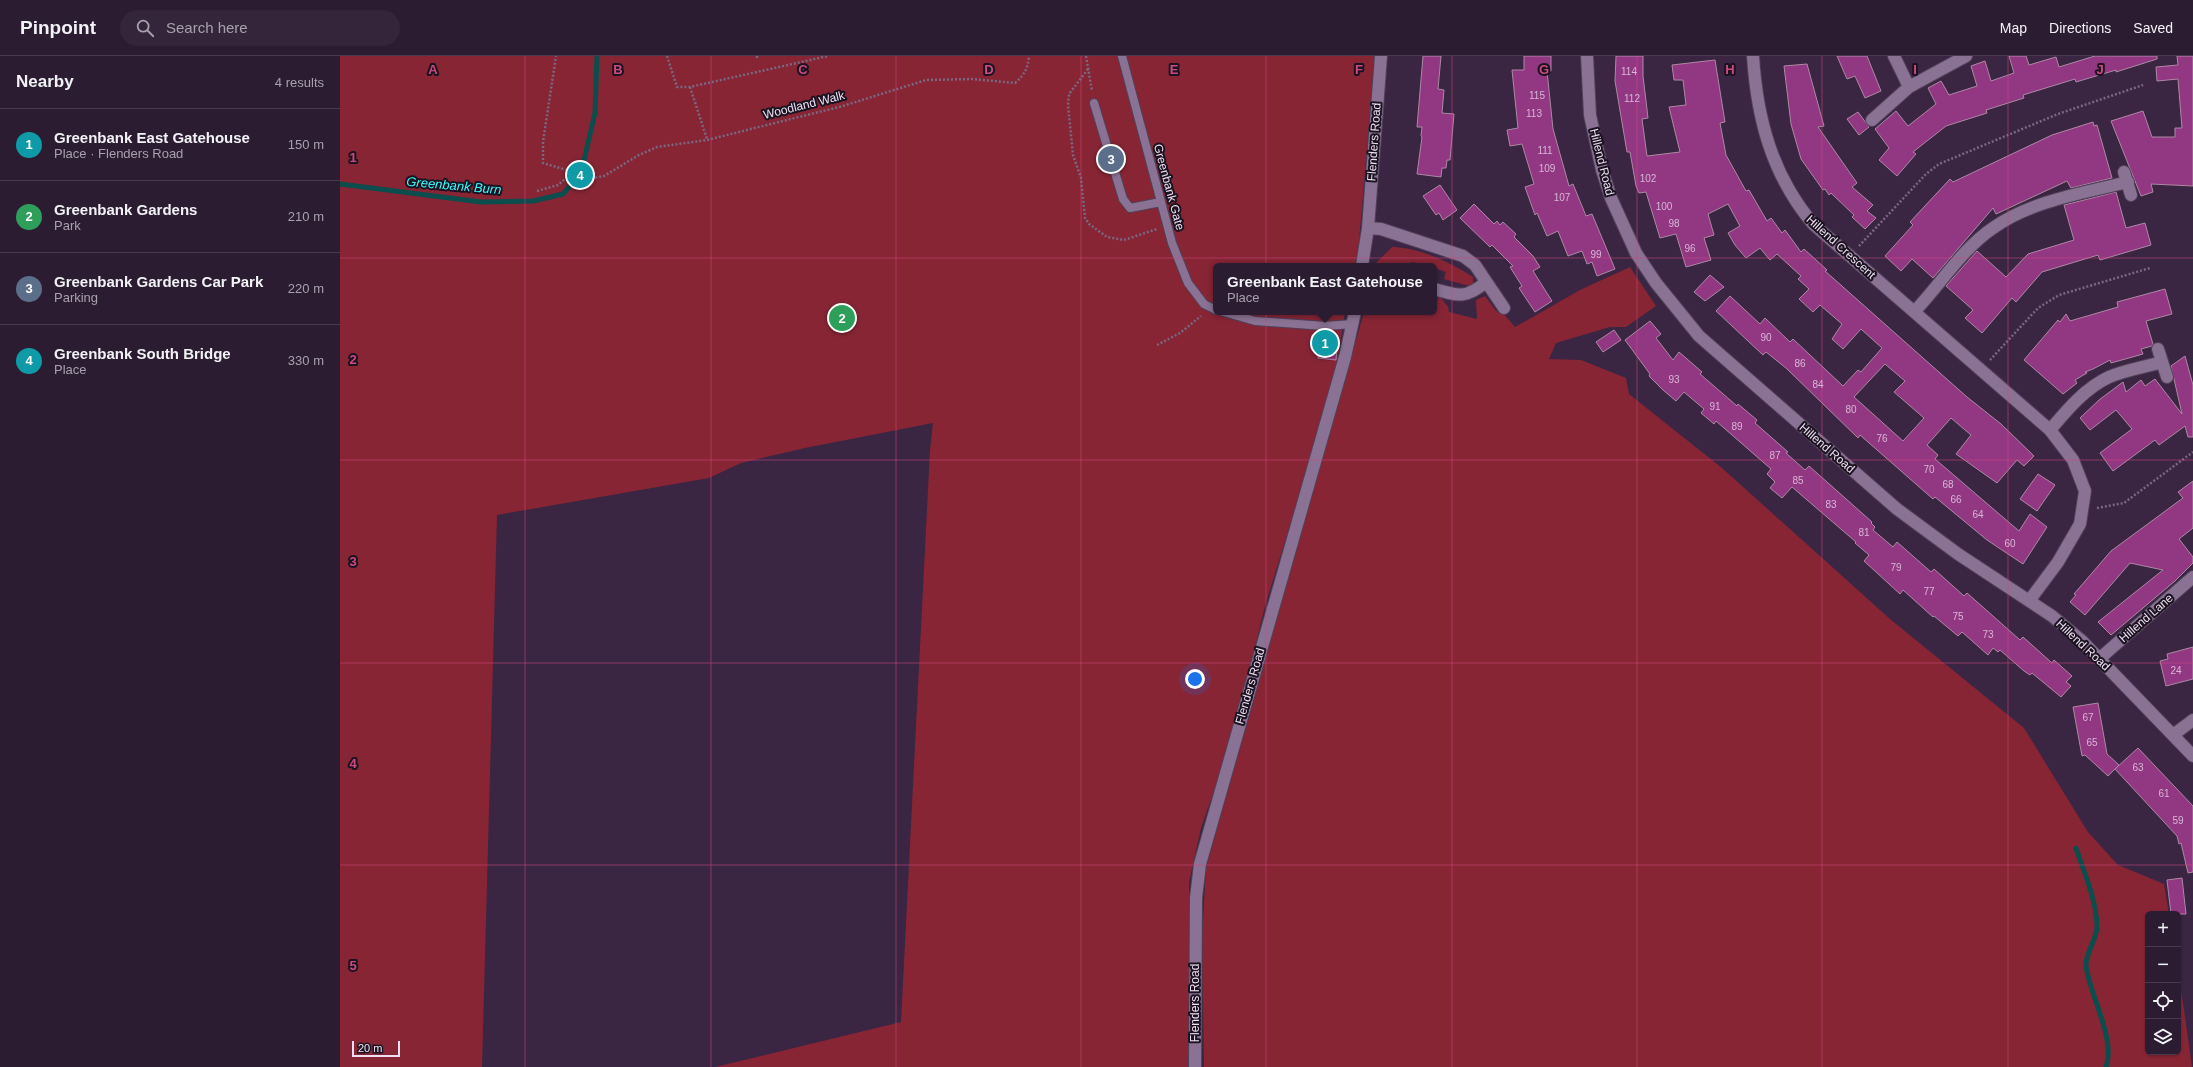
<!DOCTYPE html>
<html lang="en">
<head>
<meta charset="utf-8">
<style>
  :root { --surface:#2c1c32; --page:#34253a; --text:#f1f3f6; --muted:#a6a1ac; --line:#483a4d; --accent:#80d051 }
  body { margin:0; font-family:Helvetica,sans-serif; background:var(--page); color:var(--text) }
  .controls { position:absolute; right:12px; bottom:12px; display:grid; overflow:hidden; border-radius:6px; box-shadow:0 1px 3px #0004 }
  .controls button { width:36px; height:36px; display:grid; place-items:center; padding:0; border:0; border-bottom:1px solid var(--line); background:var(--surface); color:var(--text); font:20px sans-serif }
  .scale { position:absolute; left:12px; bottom:10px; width:48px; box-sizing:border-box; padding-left:4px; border:2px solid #eee0f3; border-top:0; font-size:11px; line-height:14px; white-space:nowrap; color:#eee0f3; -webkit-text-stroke:3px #1c1320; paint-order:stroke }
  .you { position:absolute; left:855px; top:623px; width:14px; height:14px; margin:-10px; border:3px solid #fff; border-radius:50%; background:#1a73e8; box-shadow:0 0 0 6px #1a73e833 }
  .badge { display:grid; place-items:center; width:26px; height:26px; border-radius:50%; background:var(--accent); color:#fff; font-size:13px; font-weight:700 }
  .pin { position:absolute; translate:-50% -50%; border:2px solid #fff; box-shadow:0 1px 4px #0006 }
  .popup { position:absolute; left:873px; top:207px; width:224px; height:52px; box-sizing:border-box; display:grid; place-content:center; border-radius:6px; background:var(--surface); filter:drop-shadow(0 1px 3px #0005); font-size:13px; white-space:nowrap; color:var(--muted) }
  .popup b { font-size:15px; color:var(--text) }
  .popup::after { content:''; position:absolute; left:50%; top:100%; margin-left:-8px; border:8px solid transparent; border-top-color:var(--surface) }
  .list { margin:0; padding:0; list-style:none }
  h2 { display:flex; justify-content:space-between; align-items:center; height:52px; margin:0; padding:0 16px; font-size:17px }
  h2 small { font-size:13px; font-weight:400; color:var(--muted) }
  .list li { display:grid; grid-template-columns:26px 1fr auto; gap:12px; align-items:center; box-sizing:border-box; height:72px; padding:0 16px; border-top:1px solid var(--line) }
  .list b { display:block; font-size:15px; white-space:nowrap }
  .list p { margin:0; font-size:13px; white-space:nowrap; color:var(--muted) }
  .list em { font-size:13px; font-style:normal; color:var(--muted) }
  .icon { flex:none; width:22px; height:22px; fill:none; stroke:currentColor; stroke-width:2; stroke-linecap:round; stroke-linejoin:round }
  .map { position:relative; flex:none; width:1853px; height:1011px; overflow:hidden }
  header { display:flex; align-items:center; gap:24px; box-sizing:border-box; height:56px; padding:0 20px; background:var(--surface); border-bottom:1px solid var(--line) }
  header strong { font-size:19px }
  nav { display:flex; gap:22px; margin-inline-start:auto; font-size:14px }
  .search { width:280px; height:36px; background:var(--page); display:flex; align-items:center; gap:10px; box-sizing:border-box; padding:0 14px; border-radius:22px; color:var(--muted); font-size:15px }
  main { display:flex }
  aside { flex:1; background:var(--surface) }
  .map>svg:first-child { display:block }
</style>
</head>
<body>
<header>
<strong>Pinpoint</strong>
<div class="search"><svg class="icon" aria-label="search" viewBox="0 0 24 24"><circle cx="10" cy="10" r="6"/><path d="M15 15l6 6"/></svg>Search here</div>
<nav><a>Map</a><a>Directions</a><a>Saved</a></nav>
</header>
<main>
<aside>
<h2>Nearby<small>4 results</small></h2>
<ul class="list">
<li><span class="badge" style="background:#0f9aa8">1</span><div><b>Greenbank East Gatehouse</b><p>Place · Flenders Road</p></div><em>150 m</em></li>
<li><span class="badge" style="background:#2e9e5b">2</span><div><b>Greenbank Gardens</b><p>Park</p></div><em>210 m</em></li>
<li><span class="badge" style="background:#5c6f8a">3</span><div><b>Greenbank Gardens Car Park</b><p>Parking</p></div><em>220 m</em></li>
<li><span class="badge" style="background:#0f9aa8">4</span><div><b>Greenbank South Bridge</b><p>Place</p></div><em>330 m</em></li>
</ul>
</aside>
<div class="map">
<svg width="1853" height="1011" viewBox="0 0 1853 1011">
  <rect width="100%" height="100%" fill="#3a2542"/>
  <!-- green -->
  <path fill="#872535" d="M0 0H1035L1018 197 1014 210H876V256H1005L994 327 925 550 894 677 861 772 849 826V1011H375L561 966 590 394 593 367 465 392 401 407 369 422 157 459 142 1011H0Z
    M1052 191C1078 191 1112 207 1133 221V227L1129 230 1104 223 1106 216 1094 212V210L1071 206 1069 210 1053 207 1052 210H1033Z
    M1290 211 1316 250 1286 271H1270L1216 287 1209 303 1241 304 1286 322 1289 338 1382 412 1550 563 1684 672 1748 776 1778 809 1824 828 1829 858H1808V996H1838V911L1852 1011H864L862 881 866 812 1024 256H1094L1099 239 1108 251 1109 256 1137 263 1136 244 1145 240 1156 255 1162 256 1175 271 1240 234Z"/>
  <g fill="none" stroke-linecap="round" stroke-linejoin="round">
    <!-- stream -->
    <path stroke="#0c4d4d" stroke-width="5" d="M0 128 141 146 193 145 223 138 241 117 255 57 257 0
      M1736 792C1744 816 1756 843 1757 869 1758 882 1745 897 1746 910 1750 940 1776 983 1766 1011"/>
  </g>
  <!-- building -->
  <path fill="#923782" stroke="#ad89a4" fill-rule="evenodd" d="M1083 0H1101L1098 33 1104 34 1102 57 1114 58 1110 104H1107L1106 112H1102L1101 121 1077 118 1082 81 1081 80 1082 71H1077Z
    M1184 0H1211V15H1207L1213 73 1229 130 1233 128 1246 160 1252 158 1275 213 1257 220 1252 206 1247 208 1242 195 1228 200 1218 175 1207 180 1197 157 1195 159 1185 131 1194 128 1182 88 1170 90 1167 74 1178 72 1172 14H1184Z
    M1276 0H1303V20L1308 62 1302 63 1307 100 1340 96 1329 51 1346 49 1343 24H1334L1332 9 1375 4 1385 66 1380 67 1386 99 1406 135 1409 134 1427 165 1431 162 1442 177 1445 174 1461 196 1464 193 1475 203 1487 214 1485 215 1627 341 1661 368 1694 400 1684 410 1677 404 1657 427 1616 398 1631 379 1611 362 1587 389 1598 399 1595 403 1679 475 1690 458 1707 471 1683 508 1647 484 1595 441 1593 443 1520 379 1518 382 1446 312 1426 296 1423 299 1376 255 1390 240 1420 268 1425 262 1450 286 1453 283 1503 330 1518 314 1521 316 1542 292 1521 273 1503 293 1492 283 1502 268 1480 249 1473 256 1459 243 1469 233 1458 223 1461 220 1437 198 1430 204 1420 192 1406 202 1395 189 1388 177 1400 170 1388 148 1368 158 1374 179 1364 182 1371 204 1346 211 1336 178 1320 182 1306 136 1299 137 1296 130 1290 96H1287L1275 25ZM1545 308 1565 325 1554 336 1584 362 1563 385 1514 341Z
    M1497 0H1527L1541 35 1525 42 1515 20 1507 23Z
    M1669 0H1686L1689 9 1716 1 1719 11 1755 0H1817V3L1776 16V14L1736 26 1735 23 1683 39 1684 42 1646 54 1647 57 1606 70 1573 96 1576 98 1557 120 1539 104 1549 92 1535 73 1556 55 1568 70 1596 48 1588 32 1601 25 1609 39 1637 30 1631 10 1645 5 1651 25 1674 17Z
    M1837 0H1853V130L1811 128 1813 136 1801 140 1771 65 1803 55 1812 81H1835V72H1842L1838 23 1817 25 1816 11 1838 9Z
    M1467 8 1484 70 1478 71 1517 127 1512 131 1533 149 1527 155 1536 162 1525 173 1512 161 1514 159 1491 137 1489 139 1485 133 1483 134 1461 103 1451 68 1444 10Z
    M1518 56 1529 71 1519 79 1507 63Z
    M1753 66 1754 70 1757 69 1772 122 1731 132 1727 125 1656 158 1653 152 1593 222 1572 203 1561 215 1545 200 1573 169 1570 166 1610 123 1613 126 1712 79Z
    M1100 129 1117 154 1103 164 1099 157 1096 159 1083 140Z
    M1776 136 1786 172 1805 167 1811 189 1760 204 1758 199 1702 216 1676 246 1672 242 1642 277 1625 262 1633 254 1606 230 1637 195 1666 221 1688 198 1734 184 1724 149Z
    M1134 148 1154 168 1157 165 1160 169 1163 166 1176 178 1174 181 1193 200 1200 211 1193 215 1212 245 1195 256 1179 232 1182 230 1170 211 1173 210 1152 189 1150 191 1120 162Z
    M1370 219 1384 231 1365 245 1354 236Z
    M1825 233 1832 258 1806 265 1813 288 1812 290 1801 293 1803 298 1771 307 1770 304 1753 313 1745 316 1747 317 1735 324 1737 327 1723 338 1684 304 1718 264 1720 266 1726 258 1730 265 1778 251 1777 246Z
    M1310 265 1321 278 1316 282 1333 304 1339 296 1362 316 1360 318 1397 350 1398 348 1417 364 1415 367 1448 396 1446 397 1465 414 1469 410 1532 466 1531 467 1535 471 1533 474 1553 491 1557 486 1591 516 1594 513 1624 540 1627 537 1680 584 1683 581 1712 607 1714 604 1732 620 1726 626 1731 630 1721 641 1692 617 1690 619 1684 615 1660 594 1658 596 1653 592 1648 599 1622 576 1618 580 1594 560 1593 561 1563 534 1560 538 1524 505 1529 499 1515 487 1516 486 1452 431 1442 442 1430 432 1435 426 1427 418 1431 413 1376 365 1374 368 1361 357 1364 353 1344 336 1336 345 1323 334 1309 320 1310 318 1285 284Z
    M1274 274 1281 284 1263 296 1256 286Z
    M972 279 998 281 996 304 978 302 979 293 971 292Z
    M1845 300 1853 329V381H1848L1845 370 1819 389 1815 384 1773 415 1760 397 1792 373 1776 354 1750 374 1740 362 1759 344 1783 326 1786 336 1801 324 1805 330 1815 323 1842 358 1831 310Z
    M1698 418 1715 429 1697 455 1680 443Z
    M1853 425V472L1839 483 1853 501V507L1835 525 1771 579 1758 566 1823 514 1790 507 1745 559 1730 546 1736 539 1734 538 1771 495 1843 442 1838 436Z
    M1853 591V623L1826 630 1820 605 1828 603 1827 598Z
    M1758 647 1767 698 1779 709 1768 720 1745 699 1742 700 1733 651Z
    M1798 692 1853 750V816L1848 817 1841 787 1839 788 1837 780 1775 713Z
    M1842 822 1846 858H1831L1827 824Z"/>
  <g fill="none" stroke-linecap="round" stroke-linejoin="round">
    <defs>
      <path id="service" d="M782 0 832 187 848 227 864 248 876 254
        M754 47 783 143 790 152 821 146
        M884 256 915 265 985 270 1013 268"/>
      <path id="minor" d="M1247 0 1250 59 1262 114 1271 142 1296 197 1316 227 1359 280 1557 453 1618 498 1712 560 1742 585 1853 700
        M1413 0C1417 63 1432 119 1473 168L1710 374 1733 404 1745 435 1740 468 1718 506 1689 545
        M1554 0 1569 31
        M1532 64 1569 31 1626 0
        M1784 116 1791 139
        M1028 172 1041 173 1123 200 1135 209 1164 252
        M1022 210 1028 172 1041 0
        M1094 233C1118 240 1126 243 1146 226
        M1574 256C1600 229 1622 193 1653 172 1691 145 1743 137 1788 126
        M1818 293 1827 321
        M1710 374C1727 354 1744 333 1769 321 1785 314 1805 311 1822 306
        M1759 603 1853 521
        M1833 679 1853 664
        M855 1011 856 842 860 808 1005 301 1015 256"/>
    </defs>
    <!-- service casing -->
    <use href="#service" stroke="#514059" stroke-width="10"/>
    <!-- minor casing -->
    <use href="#minor" stroke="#514059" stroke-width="14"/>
    <!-- path -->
    <path stroke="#7a6781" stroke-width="2.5" stroke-dasharray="2 2" stroke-linecap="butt" d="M327 0 337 31H350L488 0
      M417 0V2
      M746 0 752 35
      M748 13 729 38 728 49 733 99 741 122 745 162 749 168 767 181 784 184 817 173
      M350 31 367 83
      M233 116 248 123 264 120 299 99 317 91 367 84 503 50 586 24 632 23 675 27C685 18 688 12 689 0
      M197 135 218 129 233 116 203 107V86L216 0
      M1519 190 1586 118 1599 108 1718 58 1803 29
      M817 289 840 277 861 260
      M1650 304 1698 252 1719 239 1810 212
      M1757 452 1784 447 1853 396"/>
    <!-- service -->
    <use href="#service" stroke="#8a7294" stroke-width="8"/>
    <!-- minor -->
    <use href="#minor" stroke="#8a7294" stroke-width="12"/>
  </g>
  <!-- grid -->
  <path fill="none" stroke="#cd4a81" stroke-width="1" stroke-opacity="0.55" d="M185 0V1011M371 0V1011M556 0V1011M741 0V1011M926 0V1011M1112 0V1011M1297 0V1011M1482 0V1011M1668 0V1011M0 202H1853M0 404H1853M0 607H1853M0 809H1853"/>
  <g text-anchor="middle" stroke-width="4" stroke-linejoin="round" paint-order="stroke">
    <!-- number labels -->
    <g font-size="10" fill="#d7b6d7">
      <text x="1289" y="19">114</text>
      <text x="1197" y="43">115</text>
      <text x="1292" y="46">112</text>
      <text x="1194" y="61">113</text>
      <text x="1205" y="98">111</text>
      <text x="1207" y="116">109</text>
      <text x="1308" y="126">102</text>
      <text x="1222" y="145">107</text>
      <text x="1324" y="154">100</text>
      <text x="1334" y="171">98</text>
      <text x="1350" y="196">96</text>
      <text x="1256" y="202">99</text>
      <text x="1426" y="285">90</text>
      <text x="1460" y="311">86</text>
      <text x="1334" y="327">93</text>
      <text x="1478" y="332">84</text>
      <text x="1375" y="354">91</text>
      <text x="1511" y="357">80</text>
      <text x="1397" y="374">89</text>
      <text x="1542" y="386">76</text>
      <text x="1435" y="403">87</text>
      <text x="1589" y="417">70</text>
      <text x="1458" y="428">85</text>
      <text x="1608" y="432">68</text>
      <text x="1616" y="447">66</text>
      <text x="1491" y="452">83</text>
      <text x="1638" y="462">64</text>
      <text x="1524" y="480">81</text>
      <text x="1670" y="491">60</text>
      <text x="1556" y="515">79</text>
      <text x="1589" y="539">77</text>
      <text x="1618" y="564">75</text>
      <text x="1648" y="582">73</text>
      <text x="1836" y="618">24</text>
      <text x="1748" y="665">67</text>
      <text x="1752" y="690">65</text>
      <text x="1798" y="715">63</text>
      <text x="1824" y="741">61</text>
      <text x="1838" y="768">59</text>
    </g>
    <!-- street labels -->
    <g font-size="12" fill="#eee0f3" stroke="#1c1320">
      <text transform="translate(464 49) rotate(-14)" y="4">Woodland Walk</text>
      <text transform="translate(1034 86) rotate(-86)" y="4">Flenders Road</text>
      <text transform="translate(1262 106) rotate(76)" y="4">Hillend Road</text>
      <text transform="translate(829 131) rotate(75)" y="4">Greenbank Gate</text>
      <text transform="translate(1501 191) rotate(42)" y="4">Hillend Crescent</text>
      <text transform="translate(1487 392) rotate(41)" y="4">Hillend Road</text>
      <text transform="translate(1806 562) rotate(-41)" y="4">Hillend Lane</text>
      <text transform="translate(1743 589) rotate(43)" y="4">Hillend Road</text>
      <text transform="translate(910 630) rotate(-74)" y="4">Flenders Road</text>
      <text transform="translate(855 947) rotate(-90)" y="4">Flenders Road</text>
    </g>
    <!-- water labels -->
    <g font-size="13" font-style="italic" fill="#36fcfd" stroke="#1c1320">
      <text transform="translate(114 129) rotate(5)" y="5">Greenbank Burn</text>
    </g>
  </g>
  <g font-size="13" text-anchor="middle" font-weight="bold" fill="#cd4a81" stroke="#1c1320" stroke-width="4" stroke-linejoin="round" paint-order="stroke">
    <text x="93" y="18">A</text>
    <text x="278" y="18">B</text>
    <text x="463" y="18">C</text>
    <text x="649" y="18">D</text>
    <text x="834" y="18">E</text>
    <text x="1019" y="18">F</text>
    <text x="1204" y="18">G</text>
    <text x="1390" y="18">H</text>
    <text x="1575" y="18">I</text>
    <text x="1760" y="18">J</text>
    <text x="13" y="106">1</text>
    <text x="13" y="308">2</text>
    <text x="13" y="510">3</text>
    <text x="13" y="712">4</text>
    <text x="13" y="914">5</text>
  </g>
</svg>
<div class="controls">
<button>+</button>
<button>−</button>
<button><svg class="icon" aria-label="locate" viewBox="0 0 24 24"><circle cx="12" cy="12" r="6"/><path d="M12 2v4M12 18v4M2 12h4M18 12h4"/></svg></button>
<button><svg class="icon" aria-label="layers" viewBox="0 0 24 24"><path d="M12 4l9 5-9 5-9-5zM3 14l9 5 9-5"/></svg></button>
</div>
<div class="scale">20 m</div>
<div class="you"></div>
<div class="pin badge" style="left:985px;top:287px;background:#0f9aa8">1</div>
<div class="popup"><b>Greenbank East Gatehouse</b>Place</div>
<div class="pin badge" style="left:502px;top:262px;background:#2e9e5b">2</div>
<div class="pin badge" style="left:771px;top:103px;background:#5c6f8a">3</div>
<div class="pin badge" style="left:240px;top:119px;background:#0f9aa8">4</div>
</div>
</main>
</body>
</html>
